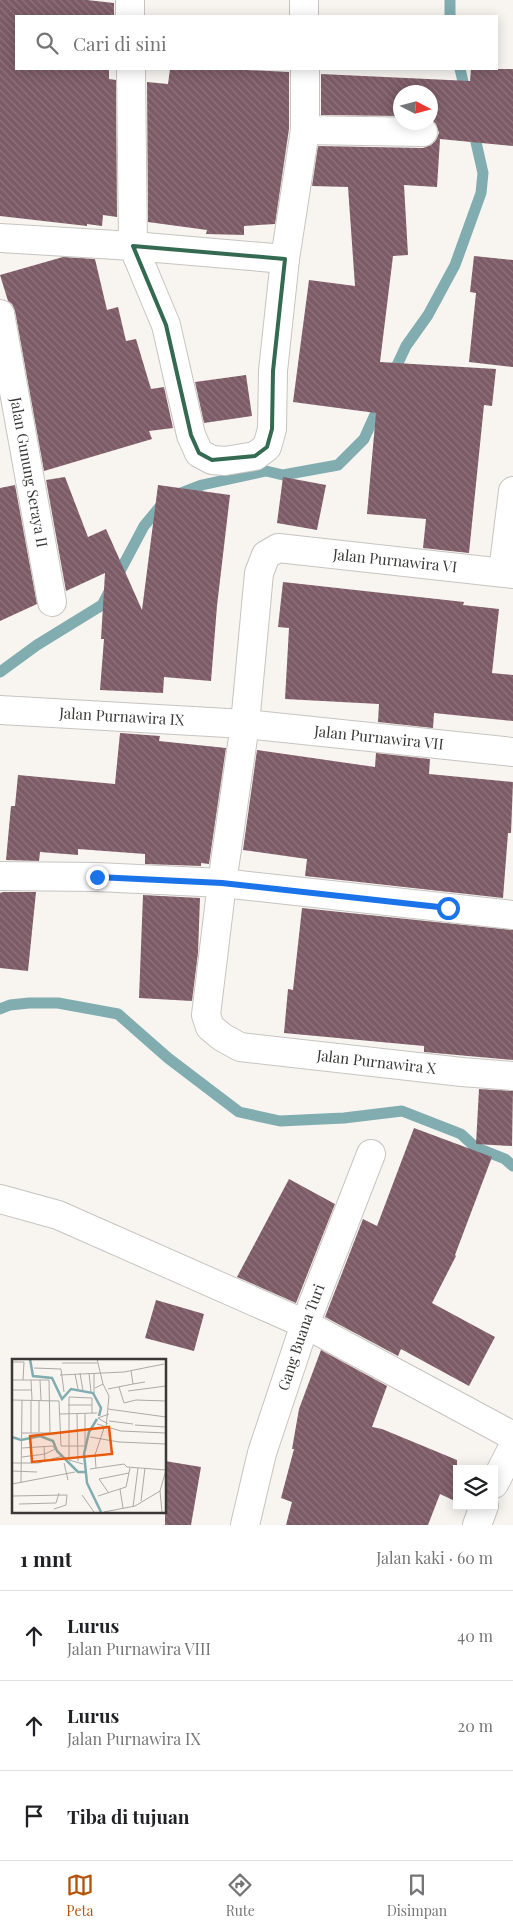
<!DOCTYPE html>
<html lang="id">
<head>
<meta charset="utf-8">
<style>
  :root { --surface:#fff; --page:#f6f6f6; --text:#202124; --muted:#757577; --line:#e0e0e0; --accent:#b45309 }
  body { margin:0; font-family:"Playfair Display",serif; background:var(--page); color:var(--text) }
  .controls { position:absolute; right:15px; bottom:15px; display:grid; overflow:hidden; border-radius:0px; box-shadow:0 2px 12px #0003 }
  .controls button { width:45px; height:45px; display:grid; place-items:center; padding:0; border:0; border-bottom:1px solid var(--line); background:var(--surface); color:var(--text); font:25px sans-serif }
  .compass { position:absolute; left:393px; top:85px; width:45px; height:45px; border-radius:50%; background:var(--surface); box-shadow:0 2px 12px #0003; rotate:96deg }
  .stop { position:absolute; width:15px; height:15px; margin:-11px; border:4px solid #1a73e8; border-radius:50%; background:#fff }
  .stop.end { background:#1a73e8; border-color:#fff; box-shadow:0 1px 5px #0008 }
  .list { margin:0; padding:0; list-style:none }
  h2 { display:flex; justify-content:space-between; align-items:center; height:65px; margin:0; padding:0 20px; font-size:21px }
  h2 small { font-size:16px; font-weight:400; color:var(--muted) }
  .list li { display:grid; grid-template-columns:32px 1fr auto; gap:15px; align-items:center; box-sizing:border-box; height:90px; padding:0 20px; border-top:1px solid var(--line) }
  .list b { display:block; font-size:19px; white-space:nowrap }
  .list p { margin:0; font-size:16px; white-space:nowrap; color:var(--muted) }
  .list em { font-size:16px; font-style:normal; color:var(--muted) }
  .icon { flex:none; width:28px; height:28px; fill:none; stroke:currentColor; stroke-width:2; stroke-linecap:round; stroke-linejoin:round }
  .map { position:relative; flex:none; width:513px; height:1525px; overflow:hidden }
  .search { position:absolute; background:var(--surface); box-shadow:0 2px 12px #0003; left:15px; right:15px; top:15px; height:55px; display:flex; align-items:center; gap:12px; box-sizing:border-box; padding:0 18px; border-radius:0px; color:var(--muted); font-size:19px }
  .sheet { height:335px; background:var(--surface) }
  nav { display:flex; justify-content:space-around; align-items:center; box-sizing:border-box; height:70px; border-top:1px solid var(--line); background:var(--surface); font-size:14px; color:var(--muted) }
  nav a { display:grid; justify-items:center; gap:2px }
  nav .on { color:var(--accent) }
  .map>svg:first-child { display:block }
</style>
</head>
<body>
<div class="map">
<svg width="513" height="1525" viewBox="0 0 513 1525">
  <defs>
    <pattern id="building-back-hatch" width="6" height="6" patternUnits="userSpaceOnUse" patternTransform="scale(1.25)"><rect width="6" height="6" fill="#7d5b66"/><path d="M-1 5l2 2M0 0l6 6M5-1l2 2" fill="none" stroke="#8f757d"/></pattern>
  </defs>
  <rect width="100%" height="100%" fill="#f8f5f1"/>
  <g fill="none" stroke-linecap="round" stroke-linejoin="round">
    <!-- stream -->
    <path stroke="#81acb0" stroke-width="11" d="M450 0V16
      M460 69 466 94
      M392 376 406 346 428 315 455 265 481 193 483 173 473 129
      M176 495 202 485 266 471 283 475 338 465 364 439 382 399
      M0 672 37 645 102 605 144 526 163 503
      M0 1009 10 1005 29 1003H58L118 1014 168 1058 239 1112 280 1121 344 1118 402 1111 461 1134 475 1147 505 1159 513 1166"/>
  </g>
  <!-- building -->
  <path fill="url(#building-back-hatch)" d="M0 0H87L114 3V16H16V69H109V79L116 80 117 217 103 215 102 226 87 224V226L0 216Z
    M170 69H227L289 72V129L275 224 244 226V235L206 234 207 230 148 222 147 82 168 84Z
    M471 69H513V146L440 139 437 187 404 185 408 255 393 256 380 362 496 369 492 406 484 405 469 553 423 548 426 519 367 514 376 413 293 402 309 280 355 286 348 187 312 186 318 146 423 148 431 145 436 140 439 133 436 124 430 118V92H400V116L321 115V74L470 81Z
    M474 256 513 260V367L469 362 476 293 470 292Z
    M63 257 95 259 107 310 118 307 126 341 136 339 151 389 164 387 173 428 149 431 152 439 44 471 15 311 12 304 8 301 0 275Z
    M246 375 252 416 204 423 195 382Z
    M65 477 88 537 106 529 142 610 158 485 230 495 217 606 211 681 164 677 163 693 100 690 104 639H101L105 573 66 591 46 480Z
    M283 477 326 485 317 530 277 523Z
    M15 485 37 604 0 621V488Z
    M283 582 464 602 463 605 499 609 492 673 513 675V721L434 713 433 728 378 722 379 704 285 699 289 628 278 627Z
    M120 733 160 736 159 741 226 748 209 864 201 863V866L145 864V854L78 849V855L40 852 39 861 6 860 11 806H15L18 775 115 784Z
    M257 750 375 767 376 753 430 759 429 774 513 782 511 833H508L503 898 305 876 307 859 243 850Z
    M3 892H36L28 971 0 968V893Z
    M143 895 200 898 198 953 192 1001 139 998Z
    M302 908 513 930V1060L424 1052V1046L284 1033 288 989 293 990Z
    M479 1089 513 1091 512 1146 476 1144Z
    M414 1128 492 1157 455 1255 456 1256 432 1303 495 1337 469 1386 401 1349 398 1356 325 1317 363 1219 377 1226Z
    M289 1179 335 1204 296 1303 237 1277Z
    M156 1300 204 1314 194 1351 145 1338Z
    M321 1350 387 1386 372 1427 382 1429 457 1460V1502L440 1494 428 1525H286L292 1502 281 1498 294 1449H292L299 1409Z
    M165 1461 201 1467 191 1525H165Z"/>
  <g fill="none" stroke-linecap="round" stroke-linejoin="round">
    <defs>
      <g id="minor">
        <path d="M130 0V16"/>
        <path d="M304 0V16"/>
        <path d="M131 69 133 246 166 325 191 435 199 453 212 460 225 461 255 456 267 447 272 429 273 371 285 259 305 130V69"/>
        <path d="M305 130 423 132"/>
        <path d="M0 238 133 246 285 259"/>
        <path id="s1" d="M0 314 52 602"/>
        <path d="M503 572 513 491"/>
        <path id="s2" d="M513 574 278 548 266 555 259 573 245 724 222 883 206 1015 210 1027 222 1037 240 1047 462 1072 513 1076"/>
        <path id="s3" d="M0 710 245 724 513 752"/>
        <path d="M0 876 97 877 222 883 513 915"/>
        <path d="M0 1199 58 1215 305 1324 513 1436"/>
        <path d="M494 1484 513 1447"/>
        <path id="s4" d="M245 1525 262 1453 305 1324 371 1154"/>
        <path d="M477 1525 484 1506"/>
      </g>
    </defs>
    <!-- minor casing -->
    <use href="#minor" stroke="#c7c4c0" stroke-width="30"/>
    <!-- minor -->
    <use href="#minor" stroke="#fff" stroke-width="28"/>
  </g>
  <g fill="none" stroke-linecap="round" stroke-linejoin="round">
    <!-- route -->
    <path stroke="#1a73e8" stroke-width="6" d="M97 877 222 883 448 908"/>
  </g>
  <!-- marked area -->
  <path fill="none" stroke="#346a51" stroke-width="4" stroke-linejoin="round" d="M133 246 285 259 273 371 272 429 267 447 255 456 212 460 199 453 191 435 166 325Z"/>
  <g text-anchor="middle" stroke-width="5" stroke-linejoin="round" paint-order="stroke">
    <!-- street labels -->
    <g font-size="15" fill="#393836" stroke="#fff">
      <text dy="5" stroke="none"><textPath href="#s1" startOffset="161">Jalan Gunung Seraya II</textPath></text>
      <text transform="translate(395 561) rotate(6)" y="5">Jalan Purnawira VI</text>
      <text dy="5" stroke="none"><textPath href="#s3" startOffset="122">Jalan Purnawira IX</textPath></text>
      <text dy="5" stroke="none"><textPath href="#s3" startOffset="380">Jalan Purnawira VII</textPath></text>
      <text dy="5" stroke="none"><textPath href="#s2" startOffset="901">Jalan Purnawira X</textPath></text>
      <text dy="5" stroke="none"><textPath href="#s4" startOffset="196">Gang Buana Turi</textPath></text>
    </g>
  </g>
  <!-- overview -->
  <g transform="translate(12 1359)">
    <rect width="154" height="154" fill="#f8f5f1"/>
    <path fill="none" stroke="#81acb0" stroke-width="2.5" d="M18 0 21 17 40 19 50 40 59 30 81 34 89 49 87 57M85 60 77 73 72 95 75 124 89 153M0 78 9 81 28 77 41 82 45 92 66 113H73"/>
    <path fill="none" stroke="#aca9a6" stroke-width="1" d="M0 3H12L11 21M50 4H85M22 9 49 10 52 33M119 12 121 25 133 23M68 14 71 32M77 14 79 33M82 14V34M63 15 66 30M48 16 112 13 152 5M0 21H37L38 73M19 21 20 41M28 21 29 41M91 25 97 37 94 69M107 28 112 44 124 41 154 42M83 29 91 25 85 0M96 30 121 25M0 31H20M116 32 154 27M0 41 47 42 49 87H73V55M19 41V74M27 41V73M56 46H80M96 50 154 58M48 55 85 54M65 55 66 102M97 62 121 65M85 65 109 72 154 74M96 65 86 59 97 55M123 66 154 68M10 74H47M78 78 107 83 154 85M32 87 33 103M10 98 33 95 43 90 41 87 10 89M0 104H26L51 97M52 104 56 121M71 105 57 101V38L80 39V54M84 109 83 96 92 69M78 110 112 105 115 108 154 111M0 112 25 113M9 124 10 41M0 125 63 113M108 130 111 149M96 133 87 120 117 114M70 136 82 153M0 137 55 136 54 146 42 150M86 137 114 128 118 109M129 142 133 109M7 145 44 144 47 134M121 148 126 109M92 153 123 147 148 132M150 153 148 132 154 111"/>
    <path fill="#e8590c" fill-opacity="0.15" stroke="#e8590c" stroke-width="2.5" d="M97 68 100 95 20 103 18 77Z"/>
    <rect width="154" height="154" fill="none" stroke="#393836" stroke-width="2.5"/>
  </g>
</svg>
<div class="controls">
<button><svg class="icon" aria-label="layers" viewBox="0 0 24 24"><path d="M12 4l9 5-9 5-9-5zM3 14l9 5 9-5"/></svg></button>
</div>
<svg class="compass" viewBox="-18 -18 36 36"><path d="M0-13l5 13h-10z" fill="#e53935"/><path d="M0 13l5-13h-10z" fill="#757577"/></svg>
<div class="stop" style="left:448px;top:908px"></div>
<div class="stop end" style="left:97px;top:877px"></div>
<div class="search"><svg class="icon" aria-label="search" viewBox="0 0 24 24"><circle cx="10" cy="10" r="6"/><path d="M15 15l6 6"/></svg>Cari di sini</div>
</div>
<section class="sheet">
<h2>1 mnt<small>Jalan kaki · 60 m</small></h2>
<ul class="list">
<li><svg class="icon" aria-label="ahead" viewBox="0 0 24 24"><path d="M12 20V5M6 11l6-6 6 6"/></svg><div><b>Lurus</b><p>Jalan Purnawira VIII</p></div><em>40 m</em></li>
<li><svg class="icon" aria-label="ahead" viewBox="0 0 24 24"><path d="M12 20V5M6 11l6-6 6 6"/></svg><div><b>Lurus</b><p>Jalan Purnawira IX</p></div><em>20 m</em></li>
<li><svg class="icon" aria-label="arrive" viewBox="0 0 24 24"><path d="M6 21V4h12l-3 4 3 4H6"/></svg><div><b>Tiba di tujuan</b></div></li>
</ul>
</section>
<nav>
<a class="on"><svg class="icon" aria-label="map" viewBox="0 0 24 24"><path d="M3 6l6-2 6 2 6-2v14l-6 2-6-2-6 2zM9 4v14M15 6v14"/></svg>Peta</a>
<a><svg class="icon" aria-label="directions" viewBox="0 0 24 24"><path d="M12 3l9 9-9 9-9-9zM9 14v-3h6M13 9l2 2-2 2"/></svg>Rute</a>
<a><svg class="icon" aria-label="saved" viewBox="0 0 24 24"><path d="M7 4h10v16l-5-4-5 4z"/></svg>Disimpan</a>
</nav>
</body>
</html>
